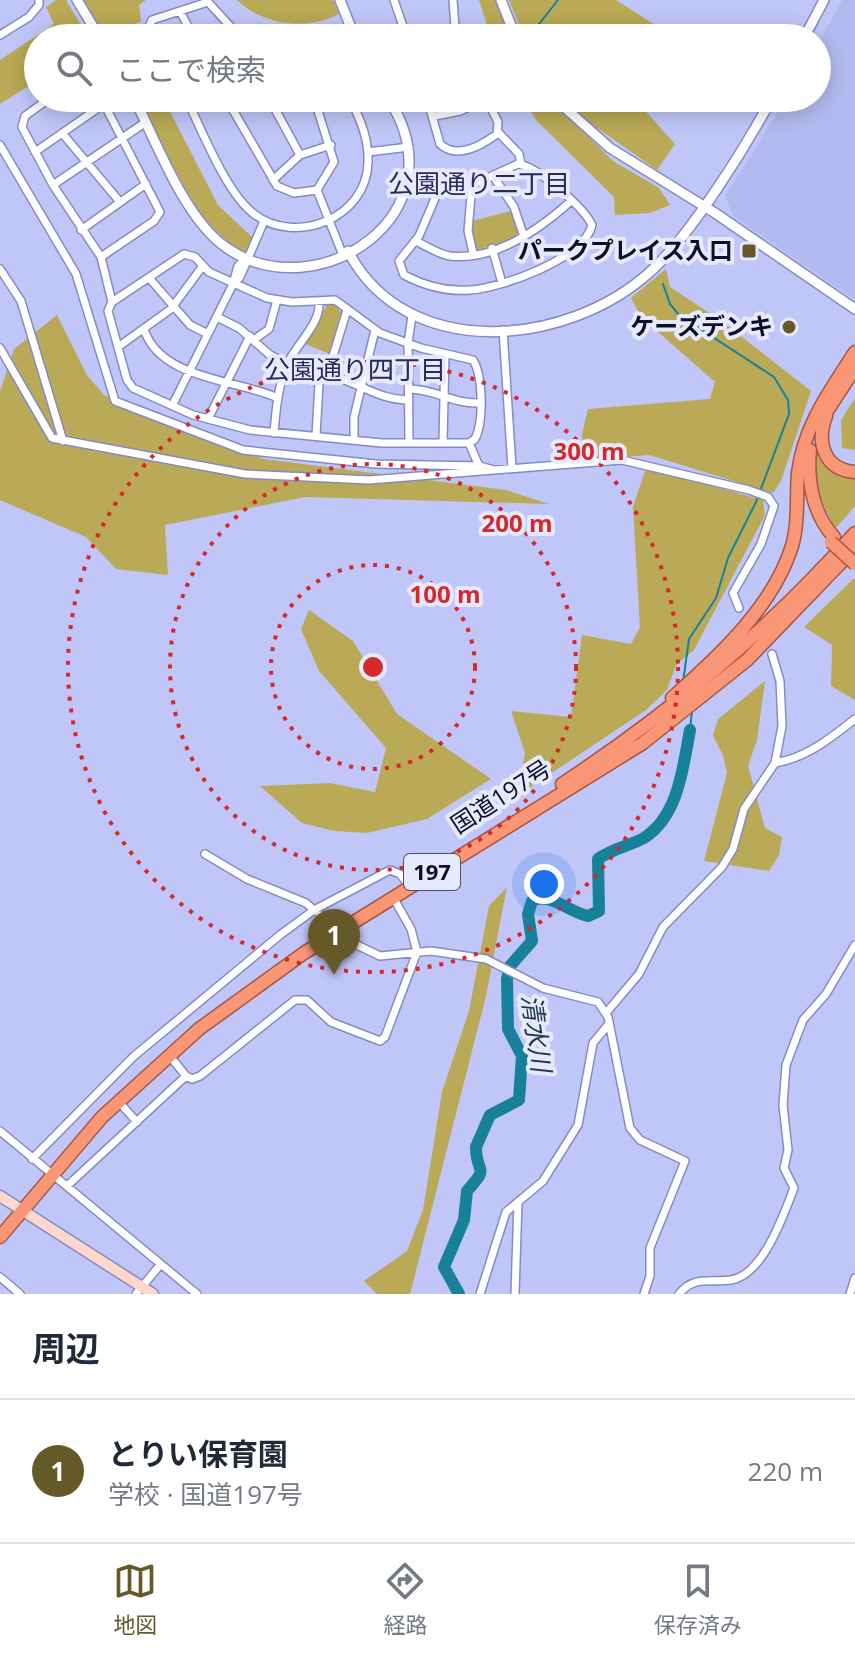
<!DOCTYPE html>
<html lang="ja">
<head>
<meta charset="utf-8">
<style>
  :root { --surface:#fff; --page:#f6f6f7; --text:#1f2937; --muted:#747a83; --line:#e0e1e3; --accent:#655a27 }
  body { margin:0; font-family:"Open Sans","Noto Sans JP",sans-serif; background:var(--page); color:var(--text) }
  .you { position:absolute; left:544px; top:884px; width:28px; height:28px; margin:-20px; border:6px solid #fff; border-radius:50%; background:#1a73e8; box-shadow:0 0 0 12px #1a73e833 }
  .badge { display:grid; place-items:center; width:52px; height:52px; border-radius:50%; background:var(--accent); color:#fff; font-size:26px; font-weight:700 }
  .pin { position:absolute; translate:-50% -66px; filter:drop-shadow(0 2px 4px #0008) }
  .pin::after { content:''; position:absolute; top:42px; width:28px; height:24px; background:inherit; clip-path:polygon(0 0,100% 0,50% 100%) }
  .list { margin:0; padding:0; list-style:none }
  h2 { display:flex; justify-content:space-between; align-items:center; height:104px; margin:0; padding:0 32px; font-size:34px }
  h2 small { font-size:26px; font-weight:400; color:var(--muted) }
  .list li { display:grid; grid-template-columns:52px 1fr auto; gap:24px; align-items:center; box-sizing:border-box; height:144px; padding:0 32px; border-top:2px solid var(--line) }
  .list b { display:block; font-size:30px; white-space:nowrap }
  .list p { margin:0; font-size:26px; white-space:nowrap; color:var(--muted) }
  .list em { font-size:26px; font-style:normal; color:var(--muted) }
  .icon { flex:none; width:44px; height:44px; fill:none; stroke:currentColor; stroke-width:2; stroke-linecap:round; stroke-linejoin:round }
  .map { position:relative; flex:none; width:855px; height:1294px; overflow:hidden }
  .search { position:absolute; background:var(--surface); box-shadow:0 4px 20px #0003; left:24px; right:24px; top:24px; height:88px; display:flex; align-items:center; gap:20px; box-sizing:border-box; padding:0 28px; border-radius:44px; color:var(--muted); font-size:30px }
  .sheet { height:248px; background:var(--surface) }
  nav { display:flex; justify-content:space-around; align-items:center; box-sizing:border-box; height:112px; border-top:2px solid var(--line); background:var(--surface); font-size:22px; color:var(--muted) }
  nav a { display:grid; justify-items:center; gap:4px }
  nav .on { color:var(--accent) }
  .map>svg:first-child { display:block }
</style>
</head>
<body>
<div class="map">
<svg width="855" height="1294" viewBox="0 0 855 1294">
  <rect width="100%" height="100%" fill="#c0c7f8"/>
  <!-- built -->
  <path fill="#b3baef" d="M842 0H855V300L733 216 725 196 787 98H817V46Z"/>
  <!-- green -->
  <path fill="#baa956" d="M56 0H66L89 38H38V80L0 104V60L54 24 46 7Z
    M76 0H146L139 5 141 21 128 28 133 38H98Z
    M237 0H333L339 14C306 31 263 25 237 0Z
    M479 0H495L511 38H491Z
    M509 0H616L655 25 645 38H524Z
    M134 98H163L218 205 252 237 246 251 239 252 203 219Z
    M522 98H549L613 161 659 188 670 205 650 213 615 215 614 197 537 121Z
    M566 98H634L675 144 657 170 586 120Z
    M511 211 522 236 474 251 472 221Z
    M666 269 670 287 720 320 811 391 781 481 773 493 649 455 584 460 582 434 588 409 710 399 715 382 641 317 631 298Z
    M334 304 341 312 330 354 305 344 327 305Z
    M57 315 87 375 104 395 264 459 506 490 549 504 305 497 165 525 168 575 116 569 86 537 0 500V391L14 349Z
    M855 398V450L842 448 841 420Z
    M816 444C826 461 834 477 855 478V506L836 528C818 500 814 477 816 444Z
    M646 468 763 500 765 515 694 650 676 665 667 690 646 710 517 796 525 753 511 711 571 717 582 635 631 644 640 627 633 507Z
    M853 579H855V700L831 686 832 645 804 627Z
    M309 610 353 641 397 714 491 779 427 819 367 833 334 831 302 823 260 786 330 783 375 792 386 748 319 671 301 629Z
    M765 681 757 740 748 766 765 828 782 837 779 855 769 871 704 861 727 773 723 755 713 736 718 719Z
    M507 887 486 996 410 1294H377L364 1281 407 1251 423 1210 442 1092 469 1011 489 906Z"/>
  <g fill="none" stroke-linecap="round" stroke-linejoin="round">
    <!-- stream -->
    <path stroke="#168199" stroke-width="2" d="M539 24 558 0
      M663 284 670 304 679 315 774 377 788 400 789 414 756 502 728 558 716 598 689 639 683 682
      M690 730 692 711"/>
    <!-- river -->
    <path stroke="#168199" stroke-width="12" d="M459 1294 444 1267 464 1220 467 1191C491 1164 476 1176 476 1147L490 1115 519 1100 522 1056 508 1029 507 979 510 966 532 941 528 914 532 901C549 891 570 913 588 916L599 911 598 859C612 849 629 846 644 838 679 816 683 766 690 730"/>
    <defs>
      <path id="minor" d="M394 0 407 38
        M180 11 194 38
        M454 28 462 38
        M0 35 29 17 39 5V0
        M153 38 148 29 152 20 208 2 241 38
        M427 38 455 27 453 0
        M50 98 25 116 22 127 53 185 101 257 154 221 160 212 101 98
        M186 98C202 130 226 193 254 214 296 246 367 218 368 162 369 139 360 119 350 98
        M226 98 277 186 294 193 317 190 334 162 314 98
        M269 98 300 155
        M427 98 440 144C457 160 482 145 497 134L498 122 486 98
        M435 116 460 111 486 99
        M498 132 519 154 521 164
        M62 133 120 202
        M0 145 76 274 115 401 243 450 376 464 479 466 494 470
        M35 152 104 104
        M368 152 409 147
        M493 176 514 207 524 237
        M273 180 300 155 331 145
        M409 182 439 189
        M53 185 146 122
        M472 185H448L439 189 419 236 399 261 404 275C425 286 446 292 470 290 501 288 584 259 592 225 584 208 537 166 518 164L472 185 468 231 473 253
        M317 190 342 253
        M81 230 146 184
        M416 241C426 246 438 254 450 256 495 261 540 229 571 201
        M492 248 502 283
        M184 254 195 257 209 272 267 298 292 302 335 300 380 333 421 348 473 360C483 376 484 422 475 439L469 443H382L250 430 193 415 133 388 127 380 108 311 112 302Z
        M101 257 112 302
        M0 269 21 301 63 441
        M150 279 190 325 208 334
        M233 284 238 266 245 259
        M217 317 239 328 270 355 288 364
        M144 329C160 380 236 379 278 398
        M503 330 512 468
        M255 339 269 329 277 300
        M118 347 171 309 202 267
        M0 348 52 438 245 474 369 480 622 460 749 490 768 497 774 506 761 544 733 593 739 608
        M322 373C354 379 376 400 409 400
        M409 389C435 389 453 404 479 403
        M173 404 233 284 240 277 264 221
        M208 419 250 336
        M274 433C276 409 278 385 288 363 297 343 321 324 319 301
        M316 436 319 383 333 356 347 310
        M354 440V417L375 330
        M409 441 408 343 412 316
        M443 442 445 354
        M469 443 479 466
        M775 763C806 758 831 738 855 719
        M205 854 247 879 306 903 315 911
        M359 946 380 956 431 951 486 959 543 988 598 1002 608 1017 630 1128 640 1140 685 1161 650 1248V1276L644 1294
        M606 1013 639 974 663 927 722 867 733 849 744 809 775 763 782 726 780 681 772 654
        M186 1076 192 1079 200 1076 295 1000H307L331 1022 380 1041 385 1037 417 952 411 929 393 897
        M118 1101 137 1122
        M0 1131 197 1294
        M32 1159 133 1057 280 935 314 910 390 870 400 874 407 883
        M67 1186 186 1076 169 1055
        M0 1277 20 1294
        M136 1294 160 1265
        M480 1294 506 1212 543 1181 578 1125 593 1043 608 1025
        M515 1294 518 1202
        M679 1294C694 1275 710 1283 731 1280 763 1275 783 1216 794 1188L784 1168 788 1150 783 1105 786 1065 803 1020 826 994 855 945
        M850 1294 855 1278"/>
      <path id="tertiary" d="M77 0 100 38
        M340 0 355 38
        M501 0 516 38
        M804 38 824 0
        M134 98C157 143 185 220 227 248 316 310 464 215 388 98
        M554 98 610 148 715 213 855 309
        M348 251C406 363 567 347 650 272 691 235 745 148 772 98"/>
      <path id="secondary" d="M0 1196 153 1294"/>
      <path id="trunk" d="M826 416C816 442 824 470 855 472
        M820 422 855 368
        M810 450C807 481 813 514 834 537
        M672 698C718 657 773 607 792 546 799 522 796 497 798 473 804 425 830 391 855 352
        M562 784C674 710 765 633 855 533
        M0 1237 102 1117 199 1029 304 953 643 743 747 660 855 548"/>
    </defs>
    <!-- minor casing -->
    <use href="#minor" stroke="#848bc4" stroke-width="10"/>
    <!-- tertiary casing -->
    <use href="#tertiary" stroke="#848bc4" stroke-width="12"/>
    <!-- secondary casing -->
    <use href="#secondary" stroke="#848bc4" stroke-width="13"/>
    <!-- trunk casing -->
    <use href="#trunk" stroke="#a55543" stroke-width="15"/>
    <!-- minor -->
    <use href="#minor" stroke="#fff" stroke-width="7"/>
    <!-- tertiary -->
    <use href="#tertiary" stroke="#fff" stroke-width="9"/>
    <!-- secondary -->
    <use href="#secondary" stroke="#fdd7cb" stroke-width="10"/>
    <!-- trunk -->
    <use href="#trunk" stroke="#f89676" stroke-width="12"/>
    <defs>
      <path id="minor-bridge" d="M320 915 359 946"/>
      <path id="trunk-bridge" d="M831 542 855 564"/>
    </defs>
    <!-- minor-bridge casing -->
    <use href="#minor-bridge" stroke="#848bc4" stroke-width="10" stroke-linecap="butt"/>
    <!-- trunk-bridge casing -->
    <use href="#trunk-bridge" stroke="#a55543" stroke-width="15" stroke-linecap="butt"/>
    <!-- minor-bridge -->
    <use href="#minor-bridge" stroke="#fff" stroke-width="7"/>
    <!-- trunk-bridge -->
    <use href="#trunk-bridge" stroke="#f89676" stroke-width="12"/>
  </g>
  <!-- distance rings -->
  <g fill="none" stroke="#d62828" stroke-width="4" stroke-dasharray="4 8">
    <circle cx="373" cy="667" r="102"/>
    <circle cx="373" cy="667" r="203"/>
    <circle cx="373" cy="667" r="305"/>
  </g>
  <!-- markers -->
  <g fill="#655a27" stroke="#e7eafd" stroke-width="3">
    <rect x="741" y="243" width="16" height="16" rx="4"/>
    <circle cx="789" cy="327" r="8"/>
  </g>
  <g text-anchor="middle" stroke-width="8" stroke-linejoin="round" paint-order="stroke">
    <!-- shield labels -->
    <rect fill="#e7eafd" stroke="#4e5165" stroke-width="2" x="404" y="854" width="56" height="36" rx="6"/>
    <g font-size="22" font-weight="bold" fill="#0d0f24">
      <text x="432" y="880">197</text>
    </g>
    <!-- poi labels -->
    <g font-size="24" font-weight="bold" fill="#0d0f24" stroke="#e7eafd" text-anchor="end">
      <text x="733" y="259">パークプレイス入口</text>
      <text x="773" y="335">ケーズデンキ</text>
    </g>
    <!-- street labels -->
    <g font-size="24" fill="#0d0f24" stroke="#e7eafd">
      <text transform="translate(501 797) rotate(-33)" y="8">国道197号</text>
    </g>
    <!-- neighbourhood labels -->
    <g font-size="26" fill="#282a5b" stroke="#e7eafd">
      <text x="479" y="193">公園通り二丁目</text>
      <text x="355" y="379">公園通り四丁目</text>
    </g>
    <!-- water labels -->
    <g font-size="26" font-style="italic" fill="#1e3b43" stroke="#e7eafd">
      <text transform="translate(536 1033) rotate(82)" y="9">清水川</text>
    </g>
  </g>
  <circle cx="373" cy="667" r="12" fill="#d62828" stroke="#e7eafd" stroke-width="4"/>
  <g font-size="24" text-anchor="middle" font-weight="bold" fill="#d62828" stroke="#e7eafd" stroke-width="8" stroke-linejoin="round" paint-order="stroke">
    <text x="589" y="460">300 m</text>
    <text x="517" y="532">200 m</text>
    <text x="445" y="603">100 m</text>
  </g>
</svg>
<div class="you"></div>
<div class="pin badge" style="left:334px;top:975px">1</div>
<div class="search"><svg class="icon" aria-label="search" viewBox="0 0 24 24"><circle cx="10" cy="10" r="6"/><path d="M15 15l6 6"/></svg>ここで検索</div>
</div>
<section class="sheet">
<h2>周辺<small></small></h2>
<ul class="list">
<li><span class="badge">1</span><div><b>とりい保育園</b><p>学校 · 国道197号</p></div><em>220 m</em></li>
</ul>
</section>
<nav>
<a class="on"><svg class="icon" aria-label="map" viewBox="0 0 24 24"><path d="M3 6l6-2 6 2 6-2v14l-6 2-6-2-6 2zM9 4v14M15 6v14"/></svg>地図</a>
<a><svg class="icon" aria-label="directions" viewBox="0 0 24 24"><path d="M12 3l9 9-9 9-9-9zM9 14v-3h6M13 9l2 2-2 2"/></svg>経路</a>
<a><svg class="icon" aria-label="saved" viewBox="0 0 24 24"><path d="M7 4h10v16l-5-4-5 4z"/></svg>保存済み</a>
</nav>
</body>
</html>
